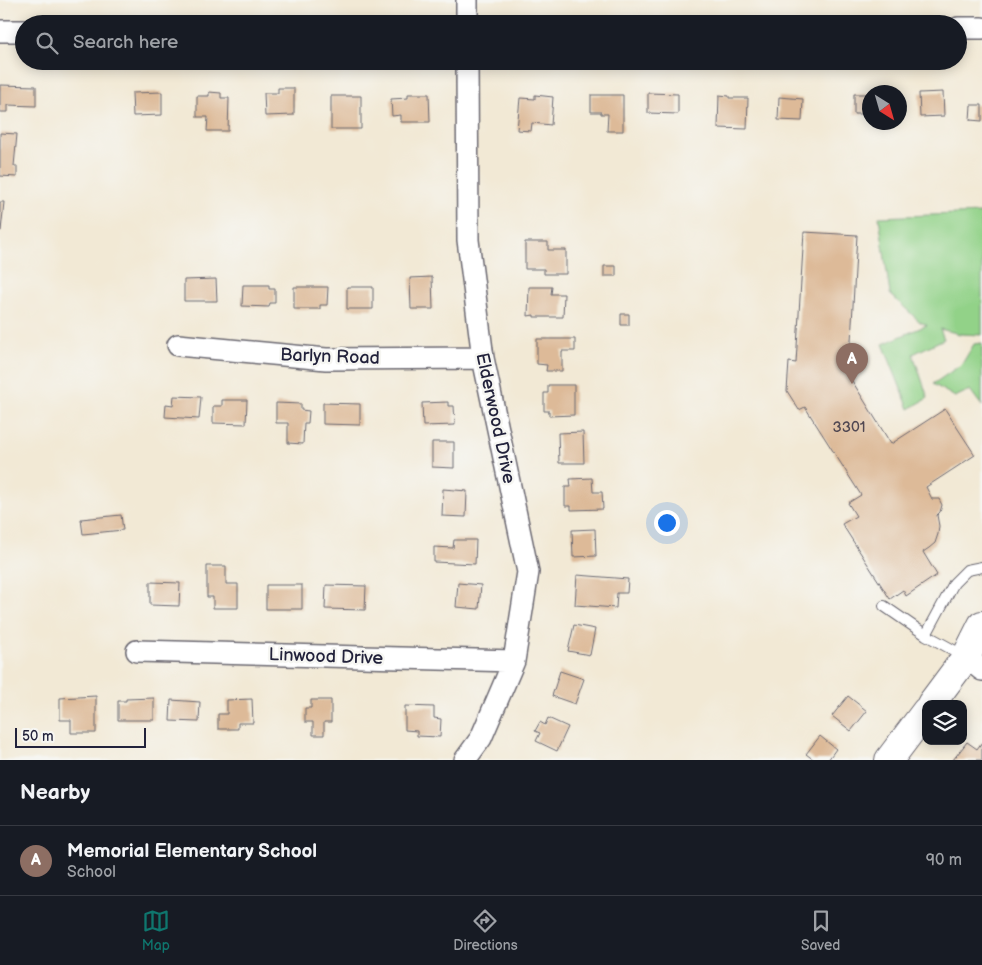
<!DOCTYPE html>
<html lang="en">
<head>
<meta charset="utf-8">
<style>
  :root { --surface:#171b24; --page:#20242c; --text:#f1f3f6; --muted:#9ea1a6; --line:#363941; --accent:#0f766e }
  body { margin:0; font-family:"Balsamiq Sans",sans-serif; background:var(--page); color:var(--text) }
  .controls { position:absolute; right:15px; bottom:15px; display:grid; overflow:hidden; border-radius:10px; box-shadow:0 2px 12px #0003 }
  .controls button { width:45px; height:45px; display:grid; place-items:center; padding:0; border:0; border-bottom:1px solid var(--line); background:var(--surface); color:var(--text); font:25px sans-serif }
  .compass { position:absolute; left:862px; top:85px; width:45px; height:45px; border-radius:50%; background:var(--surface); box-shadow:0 2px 12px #0003; rotate:143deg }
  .scale { position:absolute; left:15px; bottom:12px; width:131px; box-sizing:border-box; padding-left:5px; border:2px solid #22223b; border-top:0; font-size:14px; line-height:18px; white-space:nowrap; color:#22223b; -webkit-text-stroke:4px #f6f6f2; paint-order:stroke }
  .you { position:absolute; left:666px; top:522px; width:18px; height:18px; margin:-12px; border:4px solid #fff; border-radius:50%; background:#1a73e8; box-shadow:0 0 0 8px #1a73e833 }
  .badge { display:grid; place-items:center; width:32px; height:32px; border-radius:50%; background:var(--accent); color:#fff; font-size:16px; font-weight:700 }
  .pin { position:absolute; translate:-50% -41px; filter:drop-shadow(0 1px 2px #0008) }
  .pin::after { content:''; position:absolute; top:26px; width:18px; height:15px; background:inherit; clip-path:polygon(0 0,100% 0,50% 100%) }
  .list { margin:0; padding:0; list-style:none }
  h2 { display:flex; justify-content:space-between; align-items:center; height:65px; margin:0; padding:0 20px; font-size:21px }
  h2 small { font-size:16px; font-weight:400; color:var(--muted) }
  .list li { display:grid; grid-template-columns:32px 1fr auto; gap:15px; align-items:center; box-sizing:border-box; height:70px; padding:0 20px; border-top:1px solid var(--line) }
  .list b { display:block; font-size:19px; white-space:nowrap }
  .list p { margin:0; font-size:16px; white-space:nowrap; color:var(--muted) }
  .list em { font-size:16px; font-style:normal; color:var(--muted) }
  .icon { flex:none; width:28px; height:28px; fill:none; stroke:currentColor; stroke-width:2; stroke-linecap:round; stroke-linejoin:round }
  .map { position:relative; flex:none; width:982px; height:760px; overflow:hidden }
  .search { position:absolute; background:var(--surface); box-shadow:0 2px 12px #0003; left:15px; right:15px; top:15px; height:55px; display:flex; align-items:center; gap:12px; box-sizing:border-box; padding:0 18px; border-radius:28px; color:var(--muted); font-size:19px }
  .sheet { height:135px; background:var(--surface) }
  nav { display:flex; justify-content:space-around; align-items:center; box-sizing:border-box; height:70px; border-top:1px solid var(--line); background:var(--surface); font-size:14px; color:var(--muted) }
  nav a { display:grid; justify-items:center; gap:2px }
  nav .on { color:var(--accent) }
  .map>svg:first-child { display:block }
</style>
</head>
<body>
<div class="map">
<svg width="982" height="760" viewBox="0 0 982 760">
  <rect width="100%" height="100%" fill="#f6f6f2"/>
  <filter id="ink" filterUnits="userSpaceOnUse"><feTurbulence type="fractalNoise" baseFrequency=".02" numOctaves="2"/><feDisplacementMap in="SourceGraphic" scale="10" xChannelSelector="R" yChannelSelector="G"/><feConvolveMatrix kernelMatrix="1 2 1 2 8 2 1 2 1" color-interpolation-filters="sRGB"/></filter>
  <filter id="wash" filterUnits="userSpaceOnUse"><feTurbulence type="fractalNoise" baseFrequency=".0096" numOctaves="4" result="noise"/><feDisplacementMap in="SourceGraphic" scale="20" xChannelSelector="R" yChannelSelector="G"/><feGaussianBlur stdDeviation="1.12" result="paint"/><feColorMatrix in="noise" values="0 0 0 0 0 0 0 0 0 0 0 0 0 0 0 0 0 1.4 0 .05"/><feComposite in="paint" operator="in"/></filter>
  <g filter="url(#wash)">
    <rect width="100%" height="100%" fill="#f2e9d5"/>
    <!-- green -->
    <path fill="#92d288" stroke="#5a7a62" d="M982 213V335L960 334 940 329 944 339 913 354 928 398 909 409 883 344 927 325 920 322 890 294 879 217Z
      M982 343V406L970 390 955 397 933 384 962 364 974 344Z"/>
    <g id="blocks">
      <!-- building -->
      <path fill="#ddba98" d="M0 85 36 86V106L8 105V112H0Z
        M278 88H294V115L265 116 264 93H278Z
        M162 92V115L133 116 132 93Z
        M209 92 221 93V98H229L228 131H207L208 117H197V96H209Z
        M943 92 944 116 920 117 919 93Z
        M648 93 678 94V114L648 113Z
        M408 94H429L430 122H401V115L392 116 391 99 408 98Z
        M854 94H870V114H854Z
        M535 95 553 97 551 125 532 123 531 131 517 130 520 98 535 99Z
        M591 95H623V131H607L608 114H601V112H591Z
        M719 95 729 96V98H748L747 129 718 128Z
        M331 96H361V129H331Z
        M779 97 803 99 802 121 778 120Z
        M971 105H982V121L970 120Z
        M0 133 17 134 14 166H17V177L0 176Z
        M0 202H4L1 231H0Z
        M804 232 857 235 849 376 891 444 945 409 975 455 926 487 932 499H939L942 505 940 512 937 515 939 526 938 534 935 543 929 548 923 552 937 575 906 596 903 590 890 599 842 524 856 516 848 503 861 495 805 407 799 410 787 391 789 362 796 363Z
        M525 242H548V250H566V274H544V269H525Z
        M604 266H616V276H604Z
        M432 277 433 309H411L410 278Z
        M216 279 217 301H184V280Z
        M243 285H269V289H275V303H270L269 307 242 306Z
        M294 287H328L327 305H320V309H294Z
        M347 287H373V309H347Z
        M529 287H552L551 294H564L563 317H534V315L528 316Z
        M621 314H629V325H621Z
        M537 339H575V351H562V371H546L547 365 537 364Z
        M548 385H574V415L549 416V411H544V393H548Z
        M174 396 201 397 199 419 165 417 166 404 173 405Z
        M222 400H247L246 424 213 423V406H222Z
        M448 402V406H454L455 425 423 426 422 403Z
        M276 403 301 404V410L309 411 308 423H304L303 444 288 443V423H276Z
        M323 403 360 404V425L323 424Z
        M583 432 584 463H559L558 433Z
        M432 442H454V468L432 467Z
        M592 478 593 492H602L603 509 571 510V506H565V487H571L570 479Z
        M443 489 467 491 466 517 442 516Z
        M121 515 123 530 83 534 81 519Z
        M595 529 596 556 573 557 572 530Z
        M454 540H476L475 564 434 562V547L453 548Z
        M207 566H226V584H238V608H213V597H207Z
        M577 575 628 579 627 593H617L616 608 575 605Z
        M150 582 180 583 179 606 150 605Z
        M458 583 481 585 479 609 456 607Z
        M266 585H302V609H266Z
        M326 585 366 586 365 610 325 609Z
        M574 625 595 629 590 655 568 651Z
        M560 671 584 679 575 704 552 696Z
        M96 696V733H71V720H60V698Z
        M848 696 867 711 851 731 832 716Z
        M154 698V720H118V701H126V699Z
        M252 699 253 723H238V729H218V714H227V700Z
        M171 700 200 702 199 722 170 721Z
        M311 700H331V722H324V735H313V722H305V708H311Z
        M405 706 434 707V718L441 719 440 737 417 736V731L405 730Z
        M548 718 568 727 557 751 536 741 540 733 535 731 540 722 545 725Z
        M820 736 836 749 828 760H814L806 754Z
        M967 742 977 749 982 742V760H953Z"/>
    </g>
  </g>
  <g filter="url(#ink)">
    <use href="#blocks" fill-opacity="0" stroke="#6b6871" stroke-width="1"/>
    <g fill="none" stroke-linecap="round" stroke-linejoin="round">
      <defs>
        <path id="service" d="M884 606 926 635 966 657
          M926 635 954 583 967 570 982 567"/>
        <path id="minor" d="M467 0V24
          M958 28H982
          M0 31H24
          M178 345 326 359 483 358
          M137 651 514 661
          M966 657 982 670
          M465 760 481 738 514 661 528 572 483 358 468 240 467 61"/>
        <path id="secondary" d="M931 704 966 657 982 625
          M889 760 926 711"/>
      </defs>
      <!-- service casing -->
      <use href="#service" stroke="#6b6871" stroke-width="12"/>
      <!-- minor casing -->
      <use href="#minor" stroke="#6b6871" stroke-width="24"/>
      <!-- secondary casing -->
      <use href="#secondary" stroke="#6b6871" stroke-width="30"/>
      <!-- service -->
      <use href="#service" stroke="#fff" stroke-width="10"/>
      <!-- minor -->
      <use href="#minor" stroke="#fff" stroke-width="21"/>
      <!-- secondary -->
      <use href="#secondary" stroke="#fff" stroke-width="28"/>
    </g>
  </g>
  <g text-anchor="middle" stroke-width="5" stroke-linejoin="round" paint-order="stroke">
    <!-- number labels -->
    <g font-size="15" fill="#514852">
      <text x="849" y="432">3301</text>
    </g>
    <!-- street labels -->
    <g font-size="18" fill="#22223b" stroke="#f6f6f2">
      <text transform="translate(330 356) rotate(2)" y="6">Barlyn Road</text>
      <text transform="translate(496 418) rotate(78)" y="6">Elderwood Drive</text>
      <text transform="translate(326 656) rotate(2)" y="6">Linwood Drive</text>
    </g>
  </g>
</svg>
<div class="controls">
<button><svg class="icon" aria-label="layers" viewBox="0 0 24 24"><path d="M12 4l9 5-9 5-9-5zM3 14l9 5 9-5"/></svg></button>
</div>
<svg class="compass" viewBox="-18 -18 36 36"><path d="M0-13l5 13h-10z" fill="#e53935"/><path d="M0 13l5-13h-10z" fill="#9ea1a6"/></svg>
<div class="scale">50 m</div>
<div class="you"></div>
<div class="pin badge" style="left:852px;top:384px;background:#8d6e63">A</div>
<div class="search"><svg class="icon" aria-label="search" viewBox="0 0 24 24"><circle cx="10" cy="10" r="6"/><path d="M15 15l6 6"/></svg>Search here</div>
</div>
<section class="sheet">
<h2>Nearby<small></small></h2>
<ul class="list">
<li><span class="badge" style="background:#8d6e63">A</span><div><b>Memorial Elementary School</b><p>School</p></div><em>90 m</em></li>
</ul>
</section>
<nav>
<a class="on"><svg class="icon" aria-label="map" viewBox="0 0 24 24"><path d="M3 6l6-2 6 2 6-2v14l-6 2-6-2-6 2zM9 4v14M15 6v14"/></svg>Map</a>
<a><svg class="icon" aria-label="directions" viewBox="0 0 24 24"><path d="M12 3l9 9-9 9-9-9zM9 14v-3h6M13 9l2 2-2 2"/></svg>Directions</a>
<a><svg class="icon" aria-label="saved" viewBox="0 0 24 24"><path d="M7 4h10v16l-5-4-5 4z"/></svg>Saved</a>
</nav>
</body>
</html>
